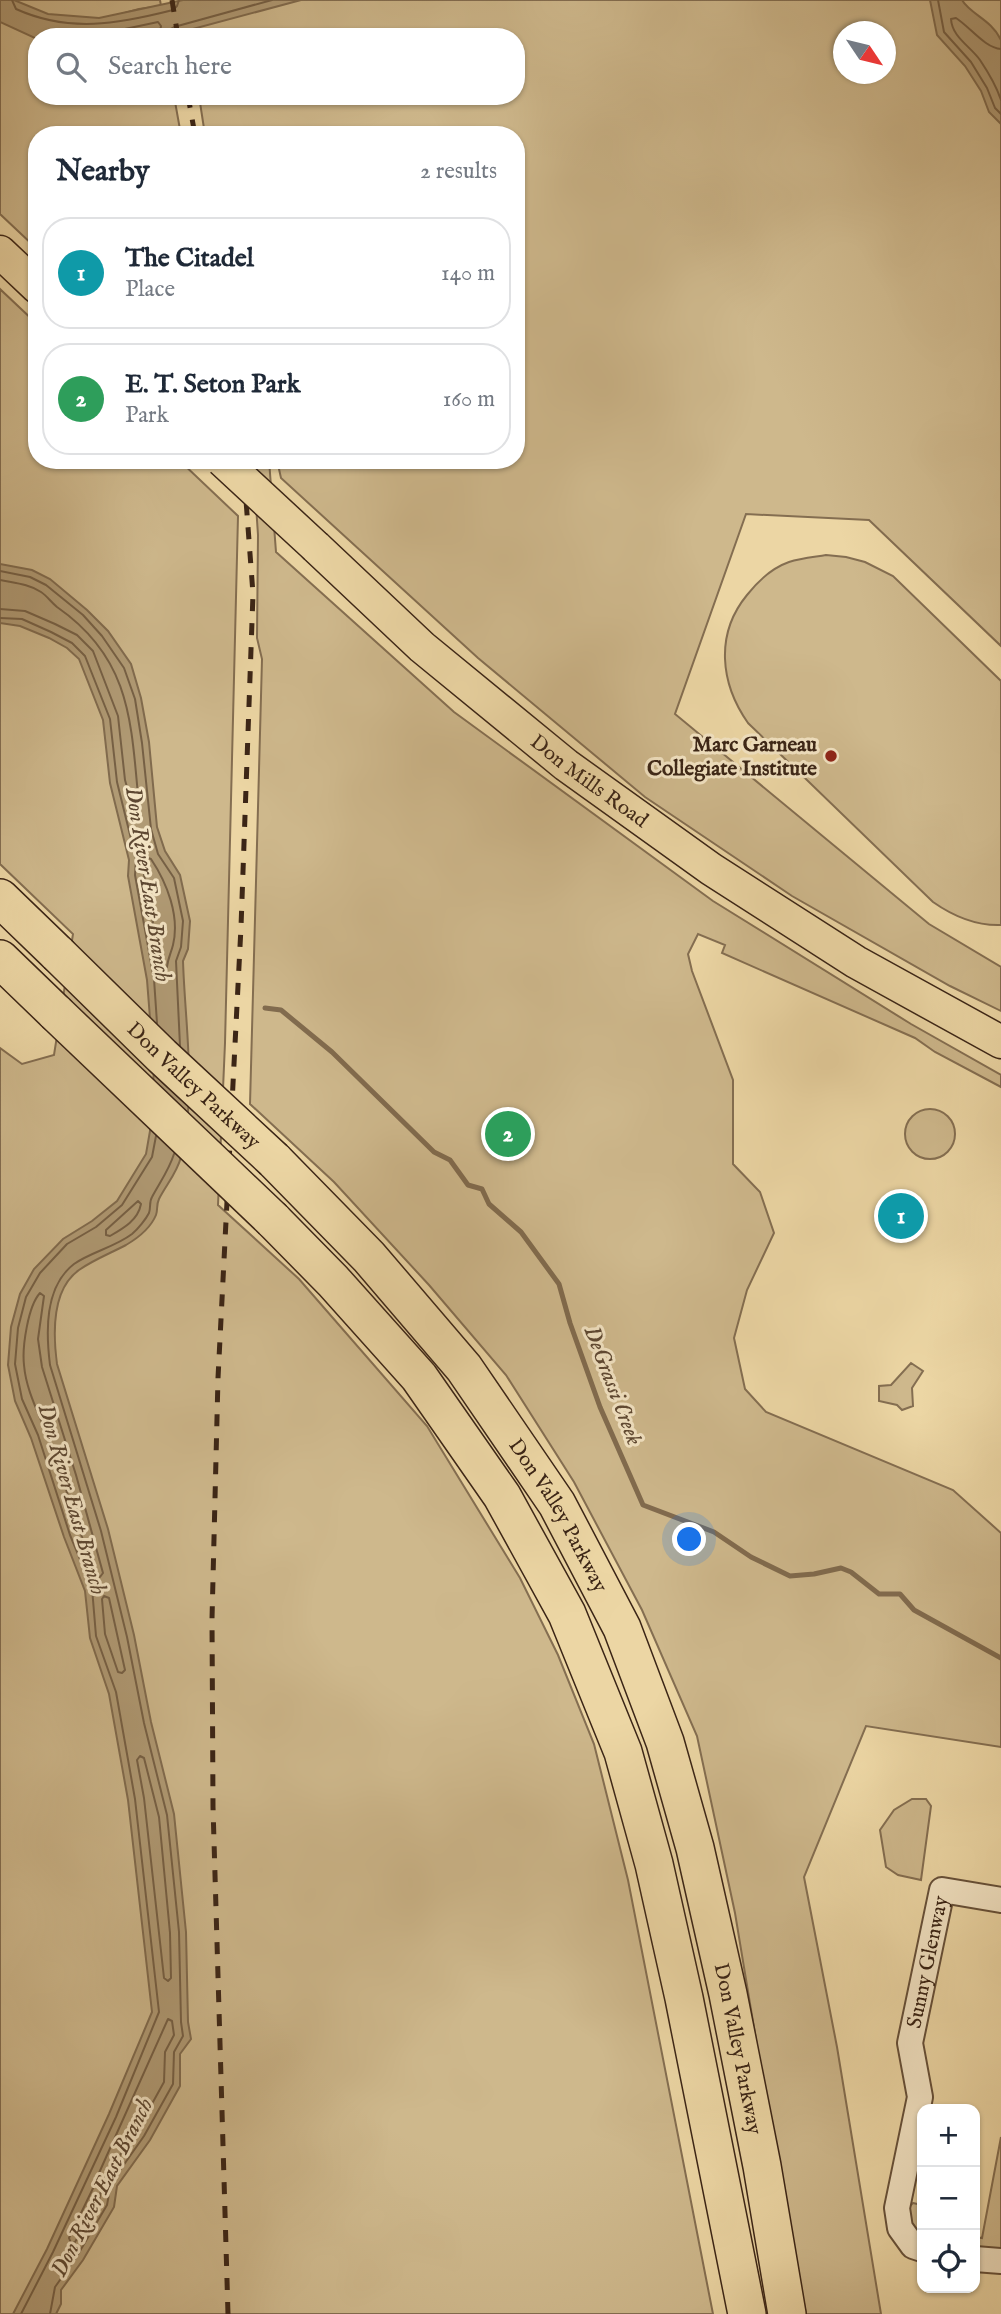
<!DOCTYPE html>
<html lang="en">
<head>
<meta charset="utf-8">
<style>
  :root { --surface:#fff; --page:#f6f6f7; --text:#1f2937; --muted:#747a83; --line:#e0e1e3; --accent:#b45309 }
  body { margin:0; font-family:"IM FELL English",serif; background:var(--page); color:var(--text) }
  .controls { position:absolute; right:21px; bottom:21px; display:grid; overflow:hidden; border-radius:14px; box-shadow:0 2px 5px #0004 }
  .controls button { width:63px; height:63px; display:grid; place-items:center; padding:0; border:0; border-bottom:2px solid var(--line); background:var(--surface); color:var(--text); font:35px sans-serif }
  .compass { position:absolute; left:833px; top:21px; width:63px; height:63px; border-radius:50%; background:var(--surface); box-shadow:0 2px 5px #0004; rotate:125deg }
  .you { position:absolute; left:690px; top:1540px; width:24px; height:24px; margin:-18px; border:5px solid #fff; border-radius:50%; background:#1a73e8; box-shadow:0 0 0 10px #1a73e833 }
  .badge { display:grid; place-items:center; width:46px; height:46px; border-radius:50%; background:var(--accent); color:#fff; font-size:23px; font-weight:700 }
  .pin { position:absolute; translate:-50% -50%; border:4px solid #fff; box-shadow:0 2px 7px #0006 }
  .list { margin:0; padding:0; list-style:none }
  h2 { display:flex; justify-content:space-between; align-items:center; height:91px; margin:0; padding:0 28px; font-size:30px }
  h2 small { font-size:23px; font-weight:400; color:var(--muted) }
  .list li { display:grid; grid-template-columns:46px 1fr auto; gap:21px; align-items:center; box-sizing:border-box; height:112px; margin:0 14px 14px; padding:0 14px; border:2px solid var(--line); border-radius:28px }
  .list b { display:block; font-size:26px; white-space:nowrap }
  .list p { margin:0; font-size:23px; white-space:nowrap; color:var(--muted) }
  .list em { font-size:23px; font-style:normal; color:var(--muted) }
  .icon { flex:none; width:38px; height:38px; fill:none; stroke:currentColor; stroke-width:2; stroke-linecap:round; stroke-linejoin:round }
  .map { position:relative; flex:none; width:1001px; height:2314px; overflow:hidden }
  .search { position:absolute; background:var(--surface); box-shadow:0 2px 5px #0004; left:28px; top:28px; width:497px; height:77px; display:flex; align-items:center; gap:18px; box-sizing:border-box; padding:0 24px; border-radius:28px; color:var(--muted); font-size:26px }
  .panel { position:absolute; background:var(--surface); box-shadow:0 2px 5px #0004; left:28px; top:126px; width:497px; height:343px; border-radius:28px }
  .map>svg:first-child { display:block }
</style>
</head>
<body>
<div class="map">
<svg width="1001" height="2314" viewBox="0 0 1001 2314">
  <rect width="100%" height="100%" fill="#ecd6a4"/>
  <filter id="stains"><feTurbulence type="fractalNoise" baseFrequency=".00286" numOctaves="4"/><feColorMatrix values="0 0 0 0 .2 0 0 0 0 .09 0 0 0 0 .02 0 0 0 .5 -.17"/></filter>
  <radialGradient id="worn" r=".72"><stop offset=".6" stop-color="#630" stop-opacity="0"/><stop offset="1" stop-color="#630" stop-opacity=".3"/></radialGradient>
  <!-- green -->
  <path fill="#ceb88c" stroke="#846e51" stroke-width="2" fill-rule="evenodd" d="M0 0H160L161 6 139 9 37 37V96H174L181 135H37V249L0 214Z
    M182 0H1001V646L869 520 746 514 675 714 929 924 1001 967V1011L950 986 792 896 645 797 478 658 281 478 277 460H516V135H205L199 96H516V37H194ZM844 32H886V74H844Z
    M0 289 37 324V460H179L238 516 225 1043 218 1205 299 1279 427 1426 520 1578 558 1655 594 1744 628 1880 713 2314H0V1048L22 1064 54 1055 73 934 0 864Z
    M253 460H269L276 552 454 712 713 901 911 1024 1001 1075V1087L935 1052 915 1038 722 953 725 945 698 934 688 954 692 971 733 1080V1164L760 1192 774 1233 747 1290 734 1338 745 1389 766 1412 953 1490 1001 1533V1747L866 1726 804 1877 837 2047 881 2314H806L764 2088 735 1913 697 1736 642 1610 574 1482 506 1375 429 1285 334 1182 250 1104 262 659 257 638 258 535Z
    M826 555 846 557 865 562 893 576 1001 681V925C975 926 953 916 933 902L748 723C720 683 715 634 747 595 758 581 772 568 789 562 801 558 814 557 826 555Z
    M905 1134a25 25 0 1 1 50 0a25 25 0 1 1-50 0Z
    M911 1363 923 1371 912 1388 913 1406 902 1410 897 1405 879 1401V1386L891 1385Z
    M912 1799H926L931 1806 921 1880 898 1875 886 1867 880 1830 894 1810Z
    M1001 2137V2253L975 2251V2237L982 2238Z
    M913 2203 922 2205V2240L910 2225V2206Z"/>
  <!-- water -->
  <path fill="#b09a74" stroke="#816b4e" stroke-width="2" d="M0 0H14L48 14 99 18 183 0H301L163 37H37V39L0 22Z
    M930 0H962C970 14 992 20 1001 40V124L989 112 981 91 965 66 937 35Z
    M0 564 32 570 50 579 87 610 108 631 131 664 141 698 149 742 157 827 165 851 180 875 190 921 188 949 183 961C185 1025 197 1094 181 1157 177 1173 166 1185 159 1199 156 1205 158 1210 156 1215 151 1227 138 1238 126 1245 111 1253 93 1260 79 1270 51 1290 53 1334 57 1364L108 1529 134 1635 151 1722 174 1814 186 1932 188 2022 191 2039 180 2054V2086L150 2140 117 2186 114 2207 83 2260 61 2290V2304L56 2314H13L47 2249 109 2114 152 2012 128 1800 109 1694 90 1638 85 1591 64 1537 31 1438 15 1401 8 1365 11 1327 20 1294 34 1269 63 1239 92 1221 117 1201 146 1154 150 1131 154 1069 147 980 128 876 129 860 110 783 103 720 79 659 67 648 49 638 20 626 0 623Z"/>
  <g fill="none" stroke-linecap="round" stroke-linejoin="round">
    <!-- shore -->
    <path stroke="#766045" stroke-width="2" d="M12 0 16 9C69 33 118 24 173 10L177 6 179 0
      M938 0 944 32 971 62 987 88 995 108 1001 114
      M52 37V33L55 31 101 34 158 22 161 26 159 37
      M168 37 169 30 174 27 272 0
      M1001 49C985 48 970 27 956 18L951 19C952 37 970 46 980 60 988 72 996 85 1001 100
      M0 571 30 577 46 585 83 615 102 636 124 668 135 699 142 743 151 829 158 854 174 878 183 921 181 947 176 961 180 1046
      M0 580C14 583 29 584 41 592 47 596 51 602 57 607 132 659 131 723 139 806L138 809 133 808 125 780 118 716 93 651 77 635 55 624 25 611 0 609
      M0 618 22 619 51 632 72 643 85 656 110 719 117 782 136 859 135 875 154 979 157 1023
      M148 858 151 859C167 883 180 916 173 945 171 953 168 958 167 967L165 969 161 966 144 875 145 860Z
      M138 1201 141 1204C138 1220 124 1228 110 1236L106 1235V1230Z
      M40 1293 44 1296 38 1339 42 1367 76 1475 103 1573 100 1577 96 1575C77 1528 64 1479 46 1432 37 1410 26 1389 24 1365 22 1347 28 1306 40 1293Z
      M104 1596 109 1598 125 1670 122 1673 118 1672 105 1634 102 1599Z
      M140 1756 144 1758 159 1817 170 1933 171 1978 168 1981 164 1978 144 1798 137 1760Z
      M168 2019 172 2021 174 2035 165 2052 164 2082 137 2131 105 2176 101 2177 99 2173Z
      M97 2180 102 2183 99 2202 75 2242 71 2243 69 2238Z
      M21 2314 53 2252 116 2117 159 2012 135 1799 116 1692 96 1636 92 1588 70 1535 38 1435 22 1399 15 1364 18 1328 26 1297 40 1273 67 1244 96 1227 122 1205 152 1157 156 1136
      M50 2314 55 2287 77 2256 107 2205 111 2183 144 2136 173 2084 174 2052 183 2036 181 2022 179 1932 167 1815 144 1723 127 1637 101 1531 50 1365C46 1333 44 1287 74 1264 91 1252 115 1247 132 1234 138 1229 146 1219 149 1213 151 1207 149 1202 152 1197 160 1182 169 1170 174 1154"/>
    <!-- stream -->
    <path stroke="#816b4e" stroke-width="5" d="M265 1008 281 1010 332 1052 434 1152 450 1160 468 1185 482 1189 489 1204 521 1232 559 1284 570 1323 600 1407 643 1505 714 1532 751 1557 790 1576 814 1574 841 1568 851 1572 879 1594H900L914 1610 1001 1658"/>
    <defs>
      <g id="minor">
        <path id="s1" d="M922 2249 913 2246 900 2228 897 2208 920 2097 910 2043 942 1890 1001 1900"/>
        <path d="M975 2259 1001 2261"/>
      </g>
      <g id="major">
        <path d="M0 252 37 287"/>
        <path id="s2" d="M316 547 422 647 566 765 711 869 856 962 1001 1042"/>
      </g>
      <g id="highway">
        <path d="M0 898 58 954"/>
        <path d="M0 959 56 1013"/>
        <path id="s3" d="M274 1160 369 1257 464 1368 557 1504 622 1628 665 1742 695 1848 728 1994 762 2166 787 2314"/>
        <path d="M273 1220 333 1281 419 1377 502 1496 567 1614 623 1752 654 1864 684 1998 747 2314"/>
      </g>
    </defs>
    <!-- minor casing -->
    <use href="#minor" stroke="#67513a" stroke-width="28"/>
    <!-- major casing -->
    <use href="#major" stroke="#3b2516" stroke-width="35"/>
    <!-- highway casing -->
    <use href="#highway" stroke="#3b2516" stroke-width="40"/>
    <!-- minor -->
    <use href="#minor" stroke="#f3e4c4" stroke-width="24"/>
    <!-- major -->
    <use href="#major" stroke="#ecd6a4" stroke-width="32"/>
    <!-- highway -->
    <use href="#highway" stroke="#ecd6a4" stroke-width="37"/>
    <!-- rail -->
    <path stroke="#3b2516" stroke-width="5" stroke-dasharray="12 12" stroke-linecap="butt" d="M172 0 178 37
      M188 96 195 135
      M228 2314 213 1807 212 1619 218 1378 241 927 253 594 243 460"/>
    <defs>
      <path id="major-bridge" d="M222 460 316 547"/>
      <g id="highway-bridge">
        <path id="s4" d="M58 954 162 1056 274 1160"/>
        <path d="M56 1013 273 1220"/>
      </g>
    </defs>
    <!-- major-bridge casing -->
    <use href="#major-bridge" stroke="#3b2516" stroke-width="35" stroke-linecap="butt"/>
    <!-- highway-bridge casing -->
    <use href="#highway-bridge" stroke="#3b2516" stroke-width="40" stroke-linecap="butt"/>
    <!-- major-bridge -->
    <use href="#major-bridge" stroke="#ecd6a4" stroke-width="32"/>
    <!-- highway-bridge -->
    <use href="#highway-bridge" stroke="#ecd6a4" stroke-width="37"/>
  </g>
  <!-- markers -->
  <circle fill="#8f2418" stroke="#f3e4c4" stroke-width="2.5" cx="831" cy="756" r="7"/>
  <g text-anchor="middle" stroke-width="6" stroke-linejoin="round" paint-order="stroke">
    <!-- poi labels -->
    <g font-size="21" font-weight="bold" fill="#3b2516" stroke="#f3e4c4" text-anchor="end">
      <text x="817" y="751">Marc Garneau<tspan x="817" dy="24">Collegiate Institute</tspan></text>
    </g>
    <!-- street labels -->
    <g font-size="21" fill="#3b2516" stroke="#f3e4c4">
      <text dy="7" stroke="none"><textPath href="#s2" startOffset="360">Don Mills Road</textPath></text>
      <text dy="7" stroke="none"><textPath href="#s4" startOffset="189">Don Valley Parkway</textPath></text>
      <text dy="7" stroke="none"><textPath href="#s3" startOffset="457">Don Valley Parkway</textPath></text>
      <text dy="7" stroke="none"><textPath href="#s1" startOffset="303">Sunny Glenway</textPath></text>
      <text dy="7" stroke="none"><textPath href="#s3" startOffset="1024">Don Valley Parkway</textPath></text>
    </g>
    <!-- water labels -->
    <g font-size="23" font-style="italic" fill="#5e4832" stroke="#f3e4c4">
      <text transform="translate(149 884) rotate(81)" y="8">Don River East Branch</text>
      <text transform="translate(614 1385) rotate(69)" y="8">DeGrassi Creek</text>
      <text transform="translate(73 1499) rotate(74)" y="8">Don River East Branch</text>
      <text transform="translate(101 2187) rotate(-63)" y="8">Don River East Branch</text>
    </g>
  </g>
  <rect width="100%" height="100%" filter="url(#stains)"/>
  <rect width="100%" height="100%" fill="url(#worn)"/>
</svg>
<div class="controls">
<button>+</button>
<button>−</button>
<button><svg class="icon" aria-label="locate" viewBox="0 0 24 24"><circle cx="12" cy="12" r="6"/><path d="M12 2v4M12 18v4M2 12h4M18 12h4"/></svg></button>
</div>
<svg class="compass" viewBox="-18 -18 36 36"><path d="M0-13l5 13h-10z" fill="#e53935"/><path d="M0 13l5-13h-10z" fill="#747a83"/></svg>
<div class="you"></div>
<div class="pin badge" style="left:901px;top:1216px;background:#0f9aa8">1</div>
<div class="pin badge" style="left:508px;top:1134px;background:#2e9e5b">2</div>
<div class="search"><svg class="icon" aria-label="search" viewBox="0 0 24 24"><circle cx="10" cy="10" r="6"/><path d="M15 15l6 6"/></svg>Search here</div>
<section class="panel">
<h2>Nearby<small>2 results</small></h2>
<ul class="list">
<li><span class="badge" style="background:#0f9aa8">1</span><div><b>The Citadel</b><p>Place</p></div><em>140 m</em></li>
<li><span class="badge" style="background:#2e9e5b">2</span><div><b>E. T. Seton Park</b><p>Park</p></div><em>160 m</em></li>
</ul>
</section>
</div>
</body>
</html>
